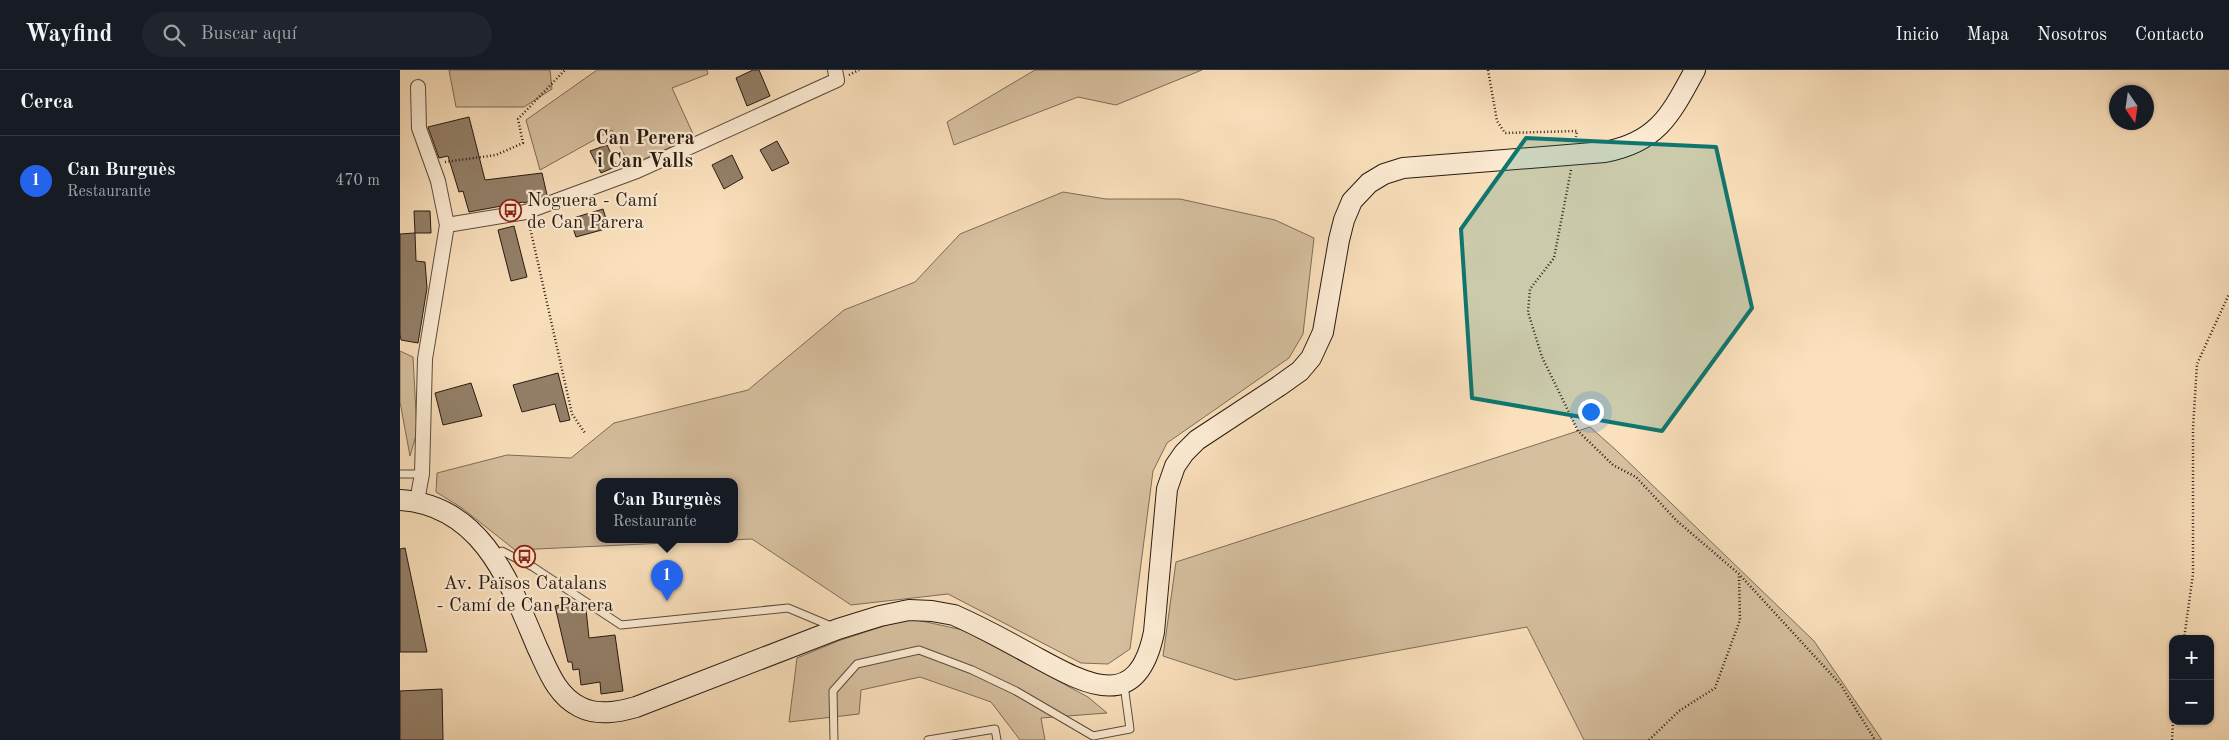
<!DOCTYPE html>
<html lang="es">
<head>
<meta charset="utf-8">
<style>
  :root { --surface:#171b24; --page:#20242c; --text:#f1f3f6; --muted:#9ea1a6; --line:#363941; --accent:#2563eb }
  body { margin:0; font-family:"Old Standard TT",serif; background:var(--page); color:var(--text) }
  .controls { position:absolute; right:15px; bottom:15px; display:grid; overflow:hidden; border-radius:10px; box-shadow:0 1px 4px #0004 }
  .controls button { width:45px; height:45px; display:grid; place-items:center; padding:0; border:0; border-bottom:1px solid var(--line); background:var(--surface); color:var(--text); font:25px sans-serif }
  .compass { position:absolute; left:1709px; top:15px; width:45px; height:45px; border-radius:50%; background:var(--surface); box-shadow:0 1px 4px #0004; rotate:167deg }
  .you { position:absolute; left:1190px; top:341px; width:18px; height:18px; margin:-12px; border:4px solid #fff; border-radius:50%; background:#1a73e8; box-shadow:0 0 0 8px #1a73e833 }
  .badge { display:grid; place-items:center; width:32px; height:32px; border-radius:50%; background:var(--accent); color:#fff; font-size:16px; font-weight:700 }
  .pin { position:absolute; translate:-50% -41px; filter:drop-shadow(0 1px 2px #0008) }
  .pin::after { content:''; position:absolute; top:26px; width:18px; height:15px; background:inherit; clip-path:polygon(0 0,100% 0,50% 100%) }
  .popup { position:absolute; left:196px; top:408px; width:142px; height:65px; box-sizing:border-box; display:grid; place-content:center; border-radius:10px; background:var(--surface); filter:drop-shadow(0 1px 4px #0005); font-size:16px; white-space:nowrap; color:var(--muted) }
  .popup b { font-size:19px; color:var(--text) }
  .popup::after { content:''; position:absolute; left:50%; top:100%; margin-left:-10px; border:10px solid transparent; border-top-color:var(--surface) }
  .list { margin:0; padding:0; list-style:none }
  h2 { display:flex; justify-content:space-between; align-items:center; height:65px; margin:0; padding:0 20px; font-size:21px }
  h2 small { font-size:16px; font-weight:400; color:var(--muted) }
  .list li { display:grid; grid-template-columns:32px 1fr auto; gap:15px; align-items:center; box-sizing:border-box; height:90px; padding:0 20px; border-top:1px solid var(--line) }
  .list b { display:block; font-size:19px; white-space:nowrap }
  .list p { margin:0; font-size:16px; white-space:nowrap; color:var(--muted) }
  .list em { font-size:16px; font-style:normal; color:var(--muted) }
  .icon { flex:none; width:28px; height:28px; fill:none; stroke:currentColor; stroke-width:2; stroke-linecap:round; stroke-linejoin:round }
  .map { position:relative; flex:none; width:1829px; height:670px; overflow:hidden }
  header { display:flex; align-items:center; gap:30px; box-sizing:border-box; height:70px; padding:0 25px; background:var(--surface); border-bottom:1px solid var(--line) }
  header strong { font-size:24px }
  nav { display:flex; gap:28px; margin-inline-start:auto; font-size:18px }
  .search { width:350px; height:45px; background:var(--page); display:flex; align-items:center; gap:12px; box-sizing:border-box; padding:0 18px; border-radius:28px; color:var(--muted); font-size:19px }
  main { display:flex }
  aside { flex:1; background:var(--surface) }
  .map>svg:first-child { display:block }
</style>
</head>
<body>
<header>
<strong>Wayfind</strong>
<div class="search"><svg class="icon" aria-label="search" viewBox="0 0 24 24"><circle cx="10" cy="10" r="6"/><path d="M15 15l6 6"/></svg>Buscar aquí</div>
<nav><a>Inicio</a><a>Mapa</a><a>Nosotros</a><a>Contacto</a></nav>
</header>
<main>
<aside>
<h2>Cerca<small></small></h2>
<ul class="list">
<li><span class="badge">1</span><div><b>Can Burguès</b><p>Restaurante</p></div><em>470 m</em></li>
</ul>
</aside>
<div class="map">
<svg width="1829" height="670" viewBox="0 0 1829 670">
  <rect width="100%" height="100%" fill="#fae0bc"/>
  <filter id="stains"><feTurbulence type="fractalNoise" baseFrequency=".004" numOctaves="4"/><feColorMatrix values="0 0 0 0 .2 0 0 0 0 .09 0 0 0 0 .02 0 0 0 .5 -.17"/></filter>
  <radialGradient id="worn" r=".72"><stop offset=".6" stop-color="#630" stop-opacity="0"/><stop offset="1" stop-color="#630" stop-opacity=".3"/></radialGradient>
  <!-- green -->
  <path fill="#d6bf9f" stroke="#7e6d58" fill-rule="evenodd" d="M49 0H150L152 19 124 37H56Z
    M197 0H307L308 4 272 18 294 66 230 96 212 60 140 100 126 50Z
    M635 0H802L716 35 678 27 554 75 547 52Z
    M663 122 706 129H780L875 150 914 168 903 264 889 288 767 373 753 401 730 579 708 594 681 593 548 524 451 535 352 469 115 480 62 438 36 422 37 403 107 385 171 388 214 353 348 320 444 240 515 212 560 164ZM200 412H334V470H200Z
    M0 281 13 287 17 362 10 386 0 332Z
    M1190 357 1216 380 1414 571 1482 670H1184L1127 557 836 610 763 586 776 492Z
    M508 548 563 560 688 627 707 643 641 648 645 670H620L591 632 520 607 461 620 459 644 389 652 397 588 438 571Z"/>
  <!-- building -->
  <path fill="#94816a" stroke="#261b12" d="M353 0H359L370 26 347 36 336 8Z
    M69 47 85 110 142 103 147 125 124 133 123 132 69 142 63 121 59 122 48 86 39 88 28 57Z
    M377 71 389 93 372 101 360 80Z
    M207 75 217 96 201 103 190 81Z
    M332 85 343 108 324 119 312 95Z
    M203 139 209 158 176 167 170 149Z
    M14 141H30L31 163H15Z
    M114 156 127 207 111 211 98 160Z
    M15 163 16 191 25 192 27 218 18 273 1 270 0 264V164Z
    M158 303 170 350 160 352 155 334 122 342 113 315Z
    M71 313 82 346 43 355 35 323Z
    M5 478 27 582H0V479Z
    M172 532 174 541 186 539 189 568 215 565 223 621 201 624 200 612 181 615 179 599 173 600 172 592H168L155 536Z
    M42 619 43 670H0V621Z"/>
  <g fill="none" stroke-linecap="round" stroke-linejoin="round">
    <defs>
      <path id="service" d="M0 404H22
        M94 486 102 481 133 497 221 555 388 538 431 556
        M434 670 433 621 457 594 519 580 572 600 616 621 693 666 730 659 724 615
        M528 670 595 659 597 670"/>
      <path id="minor" d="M47 155 126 142 237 101 437 10 435 0
        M17 431 22 404 25 289 47 155 38 111 19 58 18 17"/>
      <path id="secondary" d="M0 430C82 435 110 513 137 577 148 600 156 625 180 637 198 646 218 642 236 637L438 559 480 546 509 540 532 541 554 545C581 557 607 571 632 585 684 613 737 646 754 562L767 419 775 396 784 383 797 370 879 316 900 301 911 288 923 262 939 170 944 150 952 131 969 113 984 104 1003 98 1205 82C1258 72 1271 44 1295 0"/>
    </defs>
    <!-- service casing -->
    <use href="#service" stroke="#5b4c3c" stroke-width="9"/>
    <!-- minor casing -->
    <use href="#minor" stroke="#5b4c3c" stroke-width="16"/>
    <!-- secondary casing -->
    <use href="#secondary" stroke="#261b12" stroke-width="22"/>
    <!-- path -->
    <path stroke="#261b12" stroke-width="2.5" stroke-dasharray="1 2.5" stroke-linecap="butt" d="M1088 0 1097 51 1105 63 1177 61 1176 67
      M449 5 459 0
      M45 92 96 85 123 73 118 49 165 0
      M1171 100 1154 188 1130 219 1128 242 1142 287 1178 361 1213 395 1236 407 1277 451 1339 504 1441 615 1475 670
      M129 153 172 344 185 363
      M1784 569 1793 504V358L1797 294 1829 224
      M1249 670 1279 641 1315 618 1340 550 1339 506
      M1772 670 1773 651"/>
    <!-- service -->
    <use href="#service" stroke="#fcebd3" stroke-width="7"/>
    <!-- minor -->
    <use href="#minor" stroke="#fcebd3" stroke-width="14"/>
    <!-- secondary -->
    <use href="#secondary" stroke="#fcebd3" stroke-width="20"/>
  </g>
  <!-- marked area -->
  <path fill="#0f766e" fill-opacity="0.2" stroke="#0f766e" stroke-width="4" stroke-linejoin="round" d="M1126 68 1316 77 1352 238 1262 361 1072 328 1061 159Z"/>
  <!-- icons -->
  <defs>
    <symbol id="bus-ring" viewBox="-11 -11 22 22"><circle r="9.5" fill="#fcebd3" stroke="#8f2418" stroke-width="1.5"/><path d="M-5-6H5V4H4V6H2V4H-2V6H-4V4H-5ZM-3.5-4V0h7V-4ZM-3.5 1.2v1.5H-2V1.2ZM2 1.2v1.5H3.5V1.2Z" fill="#8f2418"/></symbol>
  </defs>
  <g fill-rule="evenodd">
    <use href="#bus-ring" x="98" y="128" width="25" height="25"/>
    <use href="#bus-ring" x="112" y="474" width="25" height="25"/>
  </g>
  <g text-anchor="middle" stroke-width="4.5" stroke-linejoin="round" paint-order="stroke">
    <!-- poi labels -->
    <g font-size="19" fill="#261b12" stroke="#fcebd3" text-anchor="start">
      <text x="127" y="136">Noguera - Camí<tspan x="127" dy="22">de Can Parera</tspan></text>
      <text x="125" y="519" text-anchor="middle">Av. Països Catalans<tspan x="125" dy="22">- Camí de Can Parera</tspan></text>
    </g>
    <!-- neighbourhood labels -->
    <g font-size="20" font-weight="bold" fill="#261b12" stroke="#fcebd3">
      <text x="245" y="74">Can Perera<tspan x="245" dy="23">i Can Valls</tspan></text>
    </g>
  </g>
  <rect width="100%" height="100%" filter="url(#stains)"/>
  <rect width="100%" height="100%" fill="url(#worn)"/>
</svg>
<div class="controls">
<button>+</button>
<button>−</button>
</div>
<svg class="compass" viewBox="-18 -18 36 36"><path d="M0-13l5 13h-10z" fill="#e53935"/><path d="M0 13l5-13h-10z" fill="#9ea1a6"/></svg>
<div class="you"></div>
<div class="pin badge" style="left:267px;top:531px">1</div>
<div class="popup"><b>Can Burguès</b>Restaurante</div>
</div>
</main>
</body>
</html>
